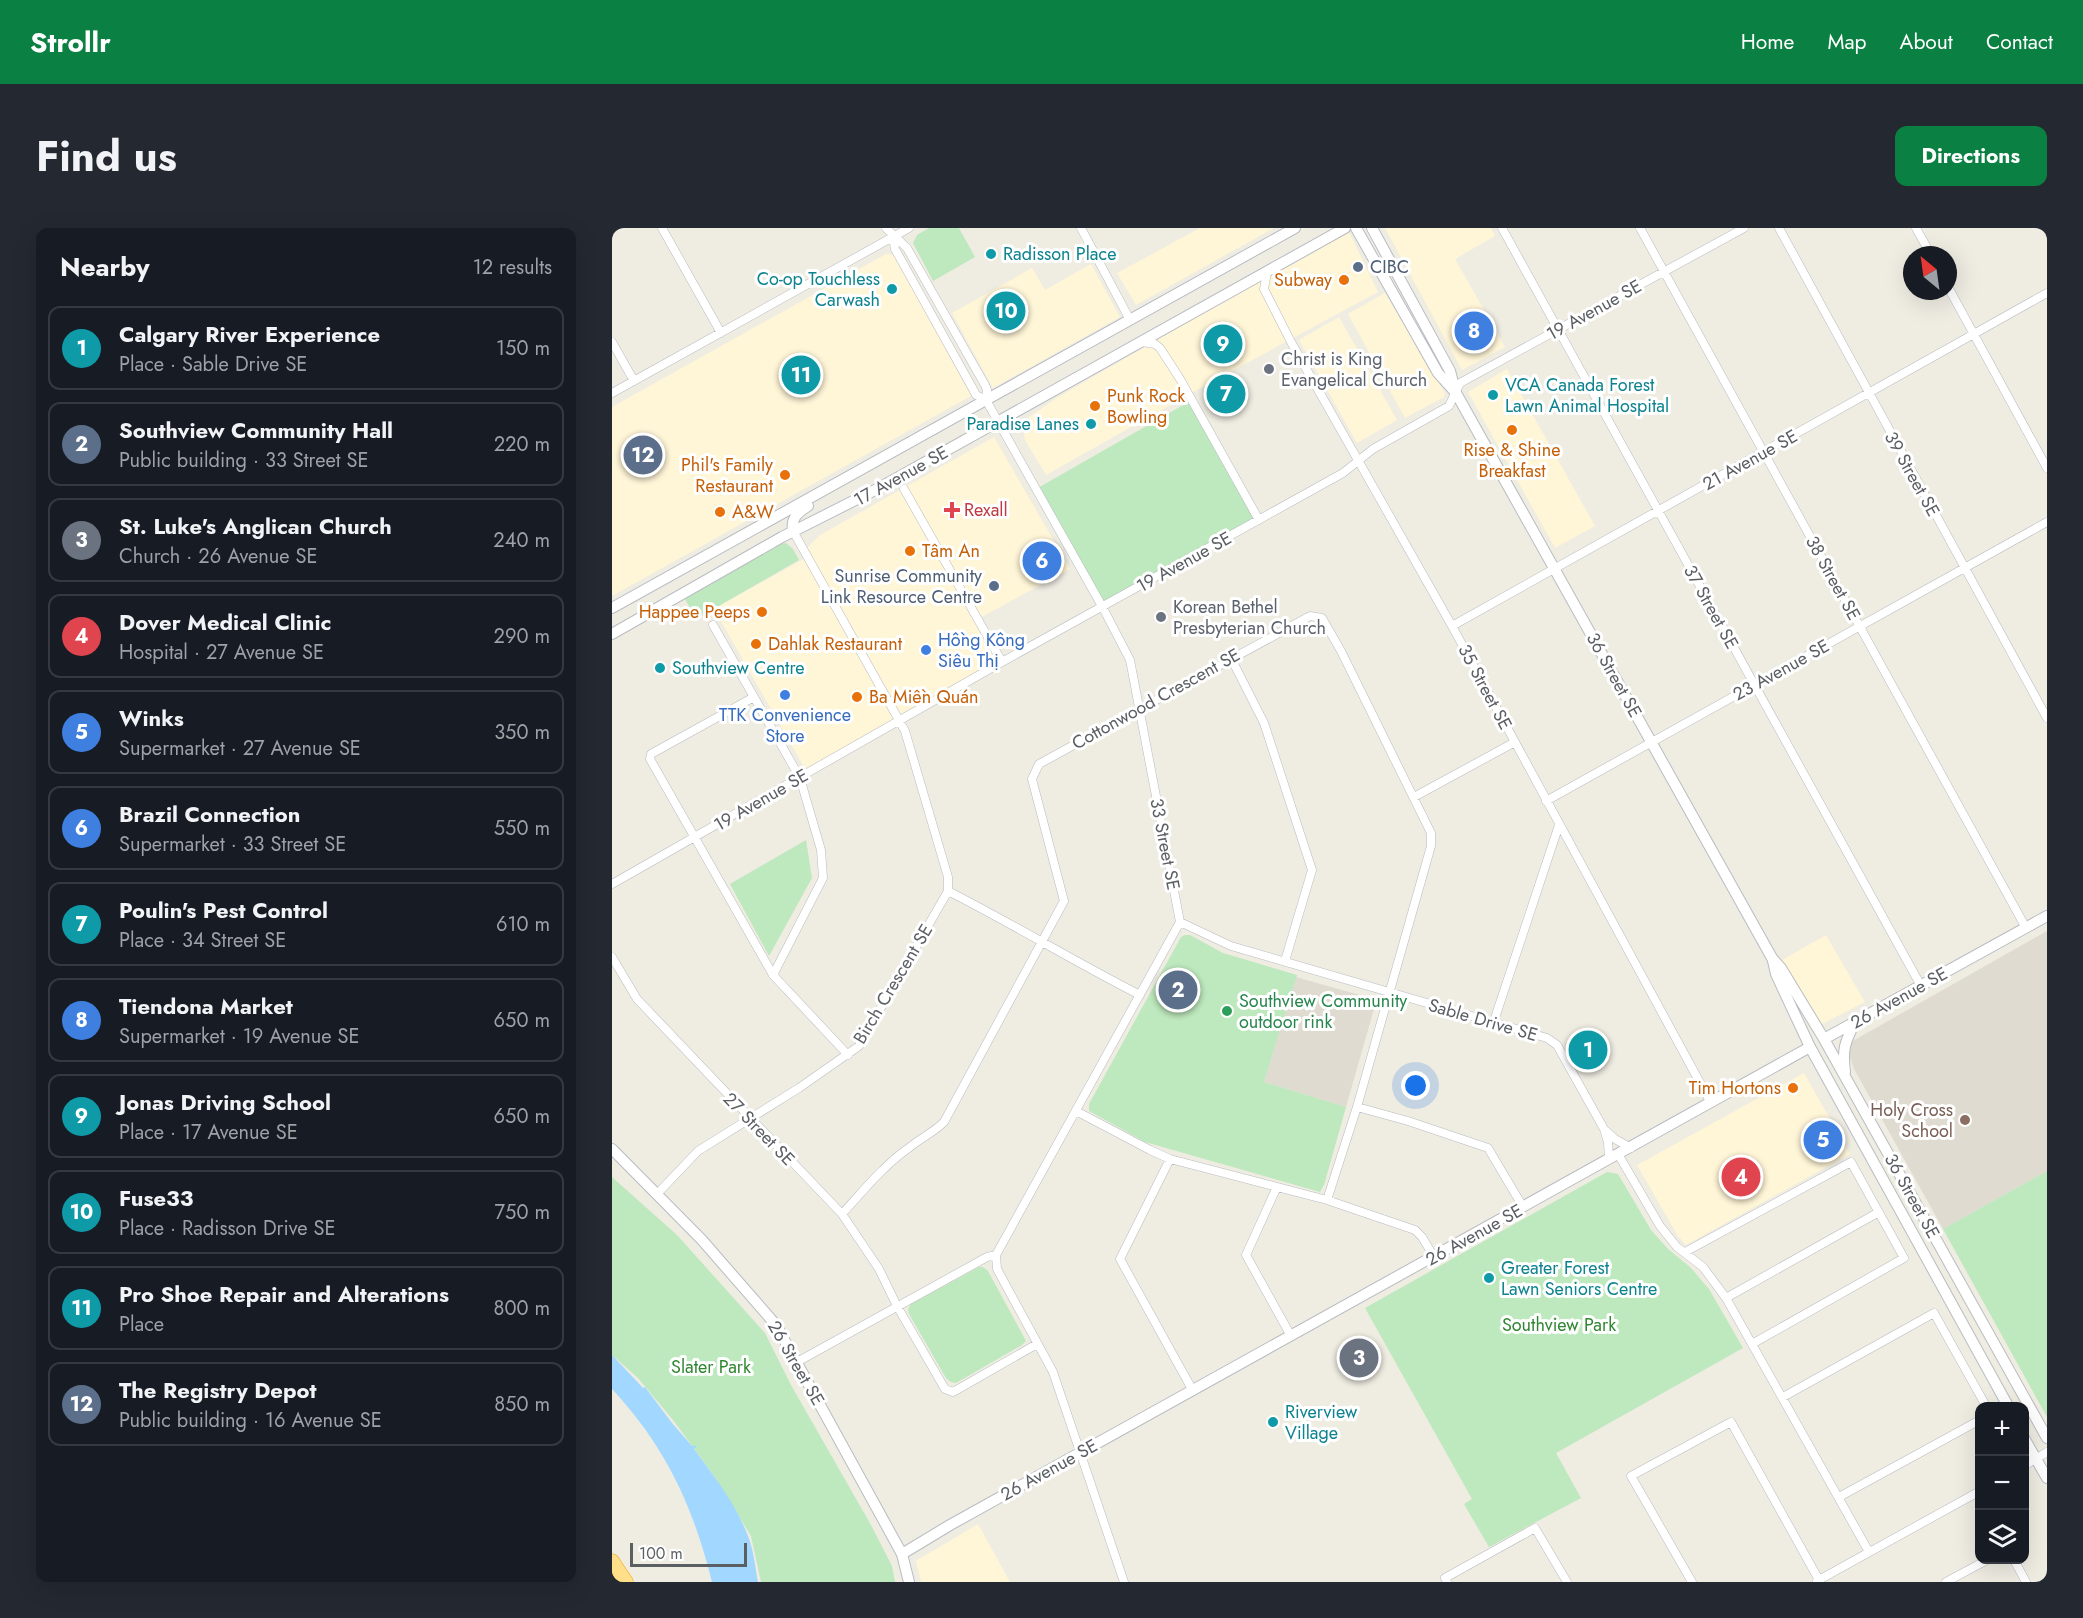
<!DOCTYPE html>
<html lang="en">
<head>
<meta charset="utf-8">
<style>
  :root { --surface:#171b24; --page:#242831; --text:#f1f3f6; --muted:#9ea1a6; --line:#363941; --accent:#0b8043 }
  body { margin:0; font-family:Jost,sans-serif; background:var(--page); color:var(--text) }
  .controls { position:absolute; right:18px; bottom:18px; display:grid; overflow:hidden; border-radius:12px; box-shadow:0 6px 24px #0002 }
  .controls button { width:54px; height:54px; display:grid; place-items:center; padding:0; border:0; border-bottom:2px solid var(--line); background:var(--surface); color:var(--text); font:30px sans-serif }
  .compass { position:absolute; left:1291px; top:18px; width:54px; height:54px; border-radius:50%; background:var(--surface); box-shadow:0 6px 24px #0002; rotate:331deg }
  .scale { position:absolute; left:18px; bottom:15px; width:117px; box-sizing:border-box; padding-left:6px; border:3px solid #5b5f64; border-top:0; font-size:16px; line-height:21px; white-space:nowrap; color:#5b5f64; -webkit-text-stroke:4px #fff; paint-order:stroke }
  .you { position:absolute; left:804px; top:858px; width:21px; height:21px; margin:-15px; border:4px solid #fff; border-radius:50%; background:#1a73e8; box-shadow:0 0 0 9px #1a73e833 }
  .badge { display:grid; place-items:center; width:39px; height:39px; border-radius:50%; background:var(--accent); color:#fff; font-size:20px; font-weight:700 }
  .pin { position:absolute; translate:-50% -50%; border:3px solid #fff; box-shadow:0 2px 6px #0006 }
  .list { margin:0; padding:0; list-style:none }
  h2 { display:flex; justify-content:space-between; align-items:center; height:78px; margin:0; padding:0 24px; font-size:26px }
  h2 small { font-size:20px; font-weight:400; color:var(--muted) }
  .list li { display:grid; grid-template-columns:39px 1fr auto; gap:18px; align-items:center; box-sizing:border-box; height:84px; margin:0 12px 12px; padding:0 12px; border:2px solid var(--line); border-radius:12px }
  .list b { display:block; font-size:22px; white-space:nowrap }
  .list p { margin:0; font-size:20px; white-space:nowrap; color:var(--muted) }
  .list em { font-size:20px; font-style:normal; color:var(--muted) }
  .icon { flex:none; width:33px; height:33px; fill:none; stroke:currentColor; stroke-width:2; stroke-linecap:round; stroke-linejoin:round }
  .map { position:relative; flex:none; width:1435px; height:1354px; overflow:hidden; border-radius:12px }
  header { display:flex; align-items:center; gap:36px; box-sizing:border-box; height:84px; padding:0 30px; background:var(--accent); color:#fff }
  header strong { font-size:28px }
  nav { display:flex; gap:33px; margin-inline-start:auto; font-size:21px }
  .intro { display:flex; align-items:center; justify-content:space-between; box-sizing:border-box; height:144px; padding:0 36px }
  h1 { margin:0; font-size:42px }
  .button { padding:15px 27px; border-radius:12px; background:var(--accent); color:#fff; font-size:21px; font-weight:700 }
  main { display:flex; gap:36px; padding:0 36px }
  aside { flex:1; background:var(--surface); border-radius:12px; box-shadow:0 6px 24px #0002 }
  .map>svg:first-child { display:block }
</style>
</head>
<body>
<header>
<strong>Strollr</strong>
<nav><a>Home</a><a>Map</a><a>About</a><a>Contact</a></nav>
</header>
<div class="intro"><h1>Find us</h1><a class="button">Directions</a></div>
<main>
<aside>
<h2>Nearby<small>12 results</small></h2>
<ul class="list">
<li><span class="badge" style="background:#0f9aa8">1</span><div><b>Calgary River Experience</b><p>Place · Sable Drive SE</p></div><em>150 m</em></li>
<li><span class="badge" style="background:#5c6f8a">2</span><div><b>Southview Community Hall</b><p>Public building · 33 Street SE</p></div><em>220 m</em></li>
<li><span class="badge" style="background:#6b7280">3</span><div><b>St. Luke's Anglican Church</b><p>Church · 26 Avenue SE</p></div><em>240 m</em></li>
<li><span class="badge" style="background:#e0444e">4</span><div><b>Dover Medical Clinic</b><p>Hospital · 27 Avenue SE</p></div><em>290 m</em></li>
<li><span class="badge" style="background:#3f7fe0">5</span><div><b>Winks</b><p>Supermarket · 27 Avenue SE</p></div><em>350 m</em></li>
<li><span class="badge" style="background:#3f7fe0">6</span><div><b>Brazil Connection</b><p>Supermarket · 33 Street SE</p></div><em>550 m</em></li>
<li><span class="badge" style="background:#0f9aa8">7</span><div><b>Poulin's Pest Control</b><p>Place · 34 Street SE</p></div><em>610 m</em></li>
<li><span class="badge" style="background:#3f7fe0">8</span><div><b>Tiendona Market</b><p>Supermarket · 19 Avenue SE</p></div><em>650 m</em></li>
<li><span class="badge" style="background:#0f9aa8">9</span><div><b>Jonas Driving School</b><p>Place · 17 Avenue SE</p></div><em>650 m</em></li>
<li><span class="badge" style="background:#0f9aa8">10</span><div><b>Fuse33</b><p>Place · Radisson Drive SE</p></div><em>750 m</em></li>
<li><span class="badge" style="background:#0f9aa8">11</span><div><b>Pro Shoe Repair and Alterations</b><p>Place</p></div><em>800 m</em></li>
<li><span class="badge" style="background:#5c6f8a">12</span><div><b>The Registry Depot</b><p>Public building · 16 Avenue SE</p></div><em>850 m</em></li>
</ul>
</aside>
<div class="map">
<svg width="1435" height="1354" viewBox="0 0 1435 1354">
  <rect width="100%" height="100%" fill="#efece2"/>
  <!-- commercial -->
  <path fill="#fff5d7" d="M588 0H662L524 77 505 45Z
    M773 0H879L883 8 843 31 893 119 850 142Z
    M736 2 766 64 585 162 434 247 413 212 412 206 417 189 446 169Z
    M274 26 282 27 359 168 0 368V179Z
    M479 36 508 89 381 160 340 85 420 40 433 62Z
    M773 65 833 165 832 169 793 190 736 86Z
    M727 89 785 192 745 215 687 112Z
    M895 141 983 298 943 320 856 164Z
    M382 209 458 341 366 391 390 434 196 546 102 381 195 329 192 323 208 307Z
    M1214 707 1253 774 1210 796 1170 732Z
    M1192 845 1238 926 1074 1017 1066 1008 1025 937Z
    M366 1296 398 1354H309L304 1333Z"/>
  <!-- education -->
  <path fill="#dfdbd1" d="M1435 703V943L1331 1001 1242 841 1236 824 1239 814Z
    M684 749 762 771 764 774 734 879 652 854Z"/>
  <!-- green -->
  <path fill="#bee8bd" d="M317 0H347L363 29 321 53 301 15 305 7Z
    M580 172 647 292 491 380 424 261Z
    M174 315 181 321 187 332 84 391 72 369 169 316Z
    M194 612 200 650 157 728 118 656Z
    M573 707H578L611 725 685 747 652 854 734 879 712 957 708 964 533 914 477 883V876L569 709Z
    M1435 943V1189L1331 1001Z
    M995 944 1006 946 1039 1002 1056 1021 1078 1039 1097 1061 1131 1120 944 1225 969 1270 877 1319 852 1276 860 1271 753 1080Z
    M0 949 65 1007 153 1105 179 1157 259 1297 280 1338 283 1354H149L139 1308 103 1249 61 1192 26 1150 0 1127Z
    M367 1039H371L376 1043 414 1113 410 1117 344 1155 339 1154 334 1150 297 1086 296 1081 299 1076Z"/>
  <!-- water -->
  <path fill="#a2d8ff" d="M0 1127 31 1160 33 1159 60 1195 80 1218H85L82 1221C102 1248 124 1276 136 1308 142 1323 143 1339 146 1354H100C81 1278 54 1219 0 1161Z"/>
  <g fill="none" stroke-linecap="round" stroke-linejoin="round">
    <defs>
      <path id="street" d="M50 0 109 105
        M274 0 295 20 373 157 375 162 374 172 491 380 518 432 568 694 384 1027
        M469 0 518 92
        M890 0 1309 758
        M1028 0 1414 700
        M1167 0 1435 490
        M1304 0 1319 27
        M281 9 283 21 362 163 364 167 374 172
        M655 44 652 61 679 114 840 398 1099 875
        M1336 59 1435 240
        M0 114 22 153
        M530 114 543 116 548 120 568 151 647 292
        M0 165 297 0
        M292 261 390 434
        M101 397 188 550 209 622 211 650 161 747
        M840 398 1435 65
        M619 430 652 495 700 642 673 733
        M142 469 39 526 38 531 161 747 236 827
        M802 569 903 514
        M934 573 1435 294
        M0 656 390 434 731 245 761 221 837 178 848 155 1132 0
        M336 663C401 696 463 734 528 767
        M568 694 619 718 935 810 945 817 992 901 996 914 997 931
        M0 729 25 771 230 986 267 1041 285 1078 333 1161 341 1164 425 1116
        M882 793 947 597
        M745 879 796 893 876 920 911 979
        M464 883 538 922 558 931 715 972 803 1002 810 1009 822 1029
        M993 902 1003 911 1019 920
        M1006 926 1048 998 1065 1019 1091 1039 1114 1070 1257 1324
        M558 931 508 1031 581 1163
        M664 961 634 1027 679 1108
        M45 966 86 923 187 860 247 818 336 663V649L293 503 181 303
        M230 986C251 963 272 937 298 919 309 910 322 904 332 894L452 673 420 551 427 536 698 388 710 390 729 423 819 605V618L745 879 715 972
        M1073 1024 1239 934 1292 1030 1140 1116
        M384 1027 385 1041 441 1144 512 1354
        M1114 1070 1267 984
        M185 1134 375 1029 384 1027
        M1171 1169 1322 1085 1374 1178
        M1412 1238 1435 1224
        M1227 1269 1368 1192
        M1402 1332 1414 1354
        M1205 1353 1368 1263
        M835 1354 833 1350 923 1300 955 1354
        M1080 1354 1019 1248 1119 1194 1207 1352
        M1334 1354 1375 1332"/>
      <path id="secondary" d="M744 0 826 145 844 165 1160 730 1169 740 1212 811 1435 1210
        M760 0 838 143 843 162
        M181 303C179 290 185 285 196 278
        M0 380 683 0
        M0 406 170 309 267 260 733 0
        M1161 733 1164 746 1198 819 1396 1178
        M1212 811 1435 688
        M1233 844C1230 821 1233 814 1243 794
        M0 921 90 1012 164 1097 290 1326 297 1354
        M1412 1210 1435 1250
        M290 1326 338 1297 1198 819"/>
      <path id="highway" d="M0 1333 14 1354"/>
    </defs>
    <!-- street casing -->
    <use href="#street" stroke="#b8bbc0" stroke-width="9"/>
    <!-- secondary casing -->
    <use href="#secondary" stroke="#b8bcc2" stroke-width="12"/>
    <!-- highway casing -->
    <use href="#highway" stroke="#f1a100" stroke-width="15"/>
    <!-- street -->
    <use href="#street" stroke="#fff" stroke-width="8"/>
    <!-- secondary -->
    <use href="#secondary" stroke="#fff" stroke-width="10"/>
    <!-- highway -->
    <use href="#highway" stroke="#ffdf89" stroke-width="14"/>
  </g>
  <!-- markers -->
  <g fill="#0f9aa8" stroke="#fff" stroke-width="2">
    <circle cx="379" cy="26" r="6"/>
    <circle cx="280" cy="61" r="6"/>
    <circle cx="881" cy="167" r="6"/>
    <circle cx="479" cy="196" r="6"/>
    <circle cx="48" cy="440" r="6"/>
    <circle cx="877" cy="1050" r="6"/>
    <circle cx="661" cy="1194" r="6"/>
  </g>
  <g fill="#5c6f8a" stroke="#fff" stroke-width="2">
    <circle cx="746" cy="39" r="6"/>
    <circle cx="382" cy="358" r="6"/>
  </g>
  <g fill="#e8710a" stroke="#fff" stroke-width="2">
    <circle cx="732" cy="52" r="6"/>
    <circle cx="483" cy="178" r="6"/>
    <circle cx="900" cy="202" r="6"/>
    <circle cx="173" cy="247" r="6"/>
    <circle cx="108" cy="284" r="6"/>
    <circle cx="298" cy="323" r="6"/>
    <circle cx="150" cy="384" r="6"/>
    <circle cx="144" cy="416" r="6"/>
    <circle cx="245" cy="469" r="6"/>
    <circle cx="1181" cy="860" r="6"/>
  </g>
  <g fill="#6b7280" stroke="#fff" stroke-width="2">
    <circle cx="657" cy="141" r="6"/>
    <circle cx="549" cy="389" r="6"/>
  </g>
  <path fill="#e0444e" stroke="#fff" stroke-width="2" d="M337 273h6v6h6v6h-6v6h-6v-6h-6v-6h6z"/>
  <g fill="#3f7fe0" stroke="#fff" stroke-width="2">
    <circle cx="314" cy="422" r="6"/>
    <circle cx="173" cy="467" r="6"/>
  </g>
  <circle fill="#2e9e5b" stroke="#fff" stroke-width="2" cx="615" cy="783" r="6"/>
  <circle fill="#8d6e63" stroke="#fff" stroke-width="2" cx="1353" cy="892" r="6"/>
  <g text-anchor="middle" stroke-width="6" stroke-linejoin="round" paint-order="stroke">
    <!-- culture labels -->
    <g font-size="18" fill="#0d838f" stroke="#fff" text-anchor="start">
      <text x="391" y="32">Radisson Place</text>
      <text x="268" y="57" text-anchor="end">Co-op Touchless<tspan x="268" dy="21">Carwash</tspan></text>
      <text x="893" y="163">VCA Canada Forest<tspan x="893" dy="21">Lawn Animal Hospital</tspan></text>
      <text x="467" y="202" text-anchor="end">Paradise Lanes</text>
      <text x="60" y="446">Southview Centre</text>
      <text x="889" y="1046">Greater Forest<tspan x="889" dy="21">Lawn Seniors Centre</tspan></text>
      <text x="673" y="1190">Riverview<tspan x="673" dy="21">Village</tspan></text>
    </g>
    <!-- service labels -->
    <g font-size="18" fill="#4e5e75" stroke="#fff" text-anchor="start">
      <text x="758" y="45">CIBC</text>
      <text x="370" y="354" text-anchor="end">Sunrise Community<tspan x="370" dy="21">Link Resource Centre</tspan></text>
    </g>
    <!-- food labels -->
    <g font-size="18" fill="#c56008" stroke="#fff" text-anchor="start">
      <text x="720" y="58" text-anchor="end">Subway</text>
      <text x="495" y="174">Punk Rock<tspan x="495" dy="21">Bowling</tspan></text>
      <text x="900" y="228" text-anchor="middle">Rise &amp; Shine<tspan x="900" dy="21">Breakfast</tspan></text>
      <text x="161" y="243" text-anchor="end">Phil's Family<tspan x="161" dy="21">Restaurant</tspan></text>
      <text x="120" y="290">A&amp;W</text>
      <text x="310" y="329">Tâm An</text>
      <text x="138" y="390" text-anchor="end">Happee Peeps</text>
      <text x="156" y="422">Dahlak Restaurant</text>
      <text x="257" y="475">Ba Miền Quán</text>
      <text x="1169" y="866" text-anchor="end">Tim Hortons</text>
    </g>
    <!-- street labels -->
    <g font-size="18" fill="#5b5f64" stroke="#fff">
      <text transform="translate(982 82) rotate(-29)" y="6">19 Avenue SE</text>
      <text transform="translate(1138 232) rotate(-29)" y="6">21 Avenue SE</text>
      <text transform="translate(1300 246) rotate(61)" y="6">39 Street SE</text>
      <text transform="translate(289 248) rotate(-29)" y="6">17 Avenue SE</text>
      <text transform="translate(572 334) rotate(-29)" y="6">19 Avenue SE</text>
      <text transform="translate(1221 350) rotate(61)" y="6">38 Street SE</text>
      <text transform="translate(1099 379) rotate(61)" y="6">37 Street SE</text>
      <text transform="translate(1169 442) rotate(-29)" y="6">23 Avenue SE</text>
      <text transform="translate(1002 447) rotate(61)" y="6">36 Street SE</text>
      <text transform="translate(873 459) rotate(62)" y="6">35 Street SE</text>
      <text transform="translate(544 471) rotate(-29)" y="6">Cottonwood Crescent SE</text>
      <text transform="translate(149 572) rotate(-30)" y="6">19 Avenue SE</text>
      <text transform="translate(553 616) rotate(79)" y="6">33 Street SE</text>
      <text transform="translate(281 756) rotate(-59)" y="6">Birch Crescent SE</text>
      <text transform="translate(1287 770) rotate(-29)" y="6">26 Avenue SE</text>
      <text transform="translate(871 792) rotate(16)" y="6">Sable Drive SE</text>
      <text transform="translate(147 901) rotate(46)" y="6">27 Street SE</text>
      <text transform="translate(1300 968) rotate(61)" y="6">36 Street SE</text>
      <text transform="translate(862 1007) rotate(-29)" y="6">26 Avenue SE</text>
      <text transform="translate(184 1135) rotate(60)" y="6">26 Street SE</text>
      <text transform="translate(437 1242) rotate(-29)" y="6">26 Avenue SE</text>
    </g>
    <!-- worship labels -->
    <g font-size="18" fill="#5b616d" stroke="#fff" text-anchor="start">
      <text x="669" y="137">Christ is King<tspan x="669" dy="21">Evangelical Church</tspan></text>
      <text x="561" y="385">Korean Bethel<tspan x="561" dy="21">Presbyterian Church</tspan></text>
    </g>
    <!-- health labels -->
    <g font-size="18" fill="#be3a42" stroke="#fff" text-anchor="start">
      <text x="352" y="288">Rexall</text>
    </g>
    <!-- shop labels -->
    <g font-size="18" fill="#366cbe" stroke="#fff" text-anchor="start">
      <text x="326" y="418">Hồng Kông<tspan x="326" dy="21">Siêu Thị</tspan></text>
      <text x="173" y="493" text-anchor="middle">TTK Convenience<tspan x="173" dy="21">Store</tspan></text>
    </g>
    <!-- leisure labels -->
    <g font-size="18" fill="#27864d" stroke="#fff" text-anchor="start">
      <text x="627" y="779">Southview Community<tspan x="627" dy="21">outdoor rink</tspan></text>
    </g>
    <!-- education labels -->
    <g font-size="18" fill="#785e54" stroke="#fff" text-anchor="end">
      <text x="1341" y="888">Holy Cross<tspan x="1341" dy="21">School</tspan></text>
    </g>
    <!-- park labels -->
    <g font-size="18" fill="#308632" stroke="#fff">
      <text x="947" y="1103">Southview Park</text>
      <text x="99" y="1145">Slater Park</text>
    </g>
  </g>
</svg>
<div class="controls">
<button>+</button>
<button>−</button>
<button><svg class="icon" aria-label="layers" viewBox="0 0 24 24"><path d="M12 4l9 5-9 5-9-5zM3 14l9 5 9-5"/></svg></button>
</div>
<svg class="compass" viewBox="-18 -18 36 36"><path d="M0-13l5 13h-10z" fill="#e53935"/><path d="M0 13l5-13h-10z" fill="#9ea1a6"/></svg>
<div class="scale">100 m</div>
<div class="you"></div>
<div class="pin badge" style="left:976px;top:822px;background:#0f9aa8">1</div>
<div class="pin badge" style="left:566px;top:762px;background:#5c6f8a">2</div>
<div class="pin badge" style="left:747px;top:1130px;background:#6b7280">3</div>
<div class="pin badge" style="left:1129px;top:949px;background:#e0444e">4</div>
<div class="pin badge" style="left:1211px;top:912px;background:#3f7fe0">5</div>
<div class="pin badge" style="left:430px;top:333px;background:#3f7fe0">6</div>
<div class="pin badge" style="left:614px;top:166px;background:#0f9aa8">7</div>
<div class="pin badge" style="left:862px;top:103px;background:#3f7fe0">8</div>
<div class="pin badge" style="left:611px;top:116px;background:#0f9aa8">9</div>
<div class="pin badge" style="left:394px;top:83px;background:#0f9aa8">10</div>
<div class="pin badge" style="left:189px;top:147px;background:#0f9aa8">11</div>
<div class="pin badge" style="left:31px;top:227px;background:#5c6f8a">12</div>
</div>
</main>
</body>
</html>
